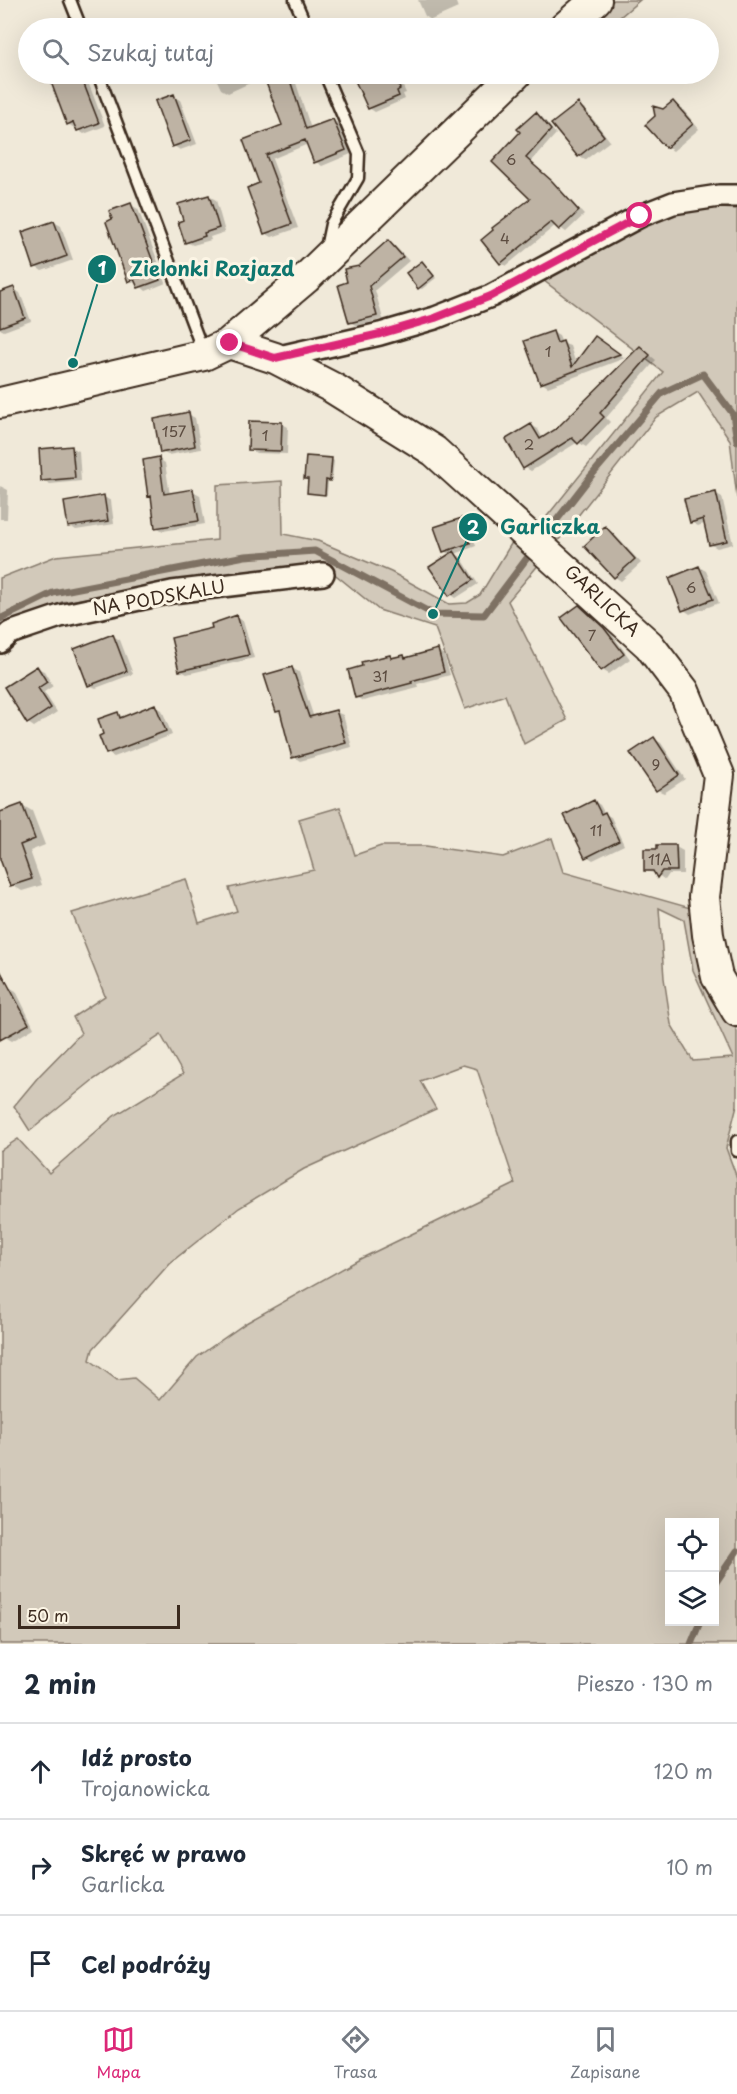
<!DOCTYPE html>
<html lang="pl">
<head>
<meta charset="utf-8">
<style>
  :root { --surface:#fff; --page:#f2f2f3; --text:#1f2937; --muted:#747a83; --line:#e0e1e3; --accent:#db2777 }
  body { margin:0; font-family:"Playpen Sans",sans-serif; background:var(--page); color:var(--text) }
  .controls { position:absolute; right:18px; bottom:18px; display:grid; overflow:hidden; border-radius:0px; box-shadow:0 6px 24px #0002 }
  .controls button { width:54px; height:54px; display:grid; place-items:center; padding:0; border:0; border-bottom:2px solid var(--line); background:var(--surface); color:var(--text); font:30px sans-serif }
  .scale { position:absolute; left:18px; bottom:15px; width:162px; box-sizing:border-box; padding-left:6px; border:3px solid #3b2a1e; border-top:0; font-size:16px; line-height:21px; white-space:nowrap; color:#3b2a1e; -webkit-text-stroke:4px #fcf5e5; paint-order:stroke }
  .stop { position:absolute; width:18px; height:18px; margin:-14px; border:4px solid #db2777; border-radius:50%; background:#fff }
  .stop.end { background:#db2777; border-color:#fff; box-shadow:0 2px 6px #0008 }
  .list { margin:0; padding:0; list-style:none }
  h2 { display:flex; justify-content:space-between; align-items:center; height:78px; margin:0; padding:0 24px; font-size:26px }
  h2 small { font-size:20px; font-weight:400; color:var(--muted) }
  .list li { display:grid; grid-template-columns:39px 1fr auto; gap:18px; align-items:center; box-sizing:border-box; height:96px; padding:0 24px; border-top:2px solid var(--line) }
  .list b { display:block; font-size:22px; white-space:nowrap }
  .list p { margin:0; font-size:20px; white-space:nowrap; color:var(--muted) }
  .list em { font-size:20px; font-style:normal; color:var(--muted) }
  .icon { flex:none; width:33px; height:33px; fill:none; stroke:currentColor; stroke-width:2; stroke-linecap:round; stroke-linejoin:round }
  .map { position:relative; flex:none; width:737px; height:1644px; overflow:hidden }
  .search { position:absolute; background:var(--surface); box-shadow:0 6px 24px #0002; left:18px; right:18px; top:18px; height:66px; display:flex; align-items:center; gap:15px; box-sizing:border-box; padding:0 21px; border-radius:33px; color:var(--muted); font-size:22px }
  .sheet { height:366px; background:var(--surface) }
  nav { display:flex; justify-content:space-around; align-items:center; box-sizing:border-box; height:84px; border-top:2px solid var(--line); background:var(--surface); font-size:16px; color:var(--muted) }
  nav a { display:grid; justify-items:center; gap:3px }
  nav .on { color:var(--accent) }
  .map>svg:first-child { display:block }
</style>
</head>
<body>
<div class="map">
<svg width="737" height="1644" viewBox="0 0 737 1644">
  <rect width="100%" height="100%" fill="#f0e9d9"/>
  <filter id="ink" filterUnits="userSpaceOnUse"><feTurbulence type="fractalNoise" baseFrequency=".0167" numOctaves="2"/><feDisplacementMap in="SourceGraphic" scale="12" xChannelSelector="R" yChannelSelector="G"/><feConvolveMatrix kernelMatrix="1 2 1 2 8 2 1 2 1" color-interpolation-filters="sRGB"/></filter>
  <g filter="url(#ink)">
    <!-- green -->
    <path fill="#d2c9ba" stroke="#867a6c" stroke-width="1.5" fill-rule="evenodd" d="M614 0H640L607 28H581Z
      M705 207 737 209V498L730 440 698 392 656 417 558 541 536 530 663 372 543 280 629 231 664 216Z
      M282 481 283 534 318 541 391 572 449 604 467 603 480 595 514 539 540 563 508 601 567 720 524 744 505 695 465 709 435 628 379 610 321 563 62 602 6 628 0 633V578L56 556 217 540V485Z
      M340 807 355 855 381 846H426L503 857 552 838 563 872 694 909 708 975 737 1031V1105L726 1148 737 1178V1644H0V1151L18 1139 49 1173 114 1116 183 1074 161 1035 93 1080 30 1131 14 1106 39 1076 81 1033 73 1017 105 996 72 913 186 879 199 923 237 911 229 888 314 870 299 819ZM659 908 684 920 693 970 733 1058 693 1061 671 1024 664 978ZM463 1065 477 1069 515 1184 360 1259 246 1323 197 1357 160 1400 134 1378 117 1380 90 1360 93 1349 170 1263 239 1208 304 1169 436 1109 420 1081ZM670 1522H714V1622H670Z"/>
    <!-- shadow -->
    <path fill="#0003" d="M418 0H455L458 8 431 20 425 16Z
      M50 74H85L105 126 84 134 68 124Z
      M214 74H248L252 82 228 93 221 89Z
      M286 74 294 77 311 129 333 120 339 124 351 154 322 166 316 162 308 144 272 159 298 228 272 237 265 233 261 184 245 141 284 126 267 80Z
      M366 74H395L400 80 406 93 403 94 405 99 375 112 369 108 356 78Z
      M174 96 180 100 197 144 180 150 174 146Z
      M673 103 680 106 699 129 673 151 667 147 664 111Z
      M578 105 585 109 610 141 585 160 579 156Z
      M536 114 542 117 556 134 531 162 557 186 584 215 566 232 556 225 506 266 501 263 532 199 494 162Z
      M209 196 216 200 225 232 210 237 211 240 193 245 186 242 184 221Z
      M131 205 138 209 166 283 146 291 138 284 130 281Z
      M54 222 61 226 73 260 42 271 36 267Z
      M389 242 395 246 409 261 375 290 383 319 357 326 350 322 349 283 359 267Z
      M422 263 436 278 422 289 419 288Z
      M14 289 20 293 31 321 4 331 0 329V294Z
      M552 332 559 336 562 343 570 346 576 364 602 341 625 358 548 387 542 383Z
      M641 348 656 360 606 418 610 422 586 447 578 442 531 471 524 467 531 425 538 429 543 439 557 431Z
      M188 414 195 418 201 449 168 455 161 452Z
      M281 423 288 427 287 454 256 453 250 449Z
      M72 448 79 451 81 481 50 484 43 480Z
      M159 459 165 463 170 495 193 491 200 495 205 524 163 531 156 527 153 498 149 496Z
      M331 459 334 461 332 481H328L327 495 308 492V480L306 478Z
      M0 486 8 490 7 519H0Z
      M715 493 722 497 733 544 717 548 710 544 706 523 698 526 691 522Z
      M104 497 111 501 114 524 76 530 70 526Z
      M462 520 469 524 476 546 455 554 461 557 478 584 456 598 450 594 451 555 444 551Z
      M606 528 612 532 641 563 621 581 615 577Z
      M699 567 706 571 719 603 690 614 684 610Z
      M579 607 611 633 630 659 609 674 602 670 563 619Z
      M237 617 243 621 254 658 187 674 181 671 214 629Z
      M113 636 120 640 133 674 96 688 89 685Z
      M438 651 444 655 450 675 417 684 418 687 363 701 356 697 389 656 394 659 404 657 408 659Z
      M37 668 44 671 53 686 44 692 57 712 34 727 28 723Z
      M292 668 299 672 314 718 336 712 343 715 352 747 300 761 294 757 282 713 277 711Z
      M155 706 162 710 172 735 114 757 107 753 118 714 125 718Z
      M654 739 661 743 685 779 664 793 657 790Z
      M594 801 600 805 605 814 611 817 624 845 593 860 587 856Z
      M22 805 32 811 45 845 30 851 42 885 22 891 12 885 0 855V813Z
      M676 847 683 851V874H669L665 880 657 874 646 871 658 850Z
      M9 987 16 991 34 1028 12 1041 5 1037 0 1027V992Z"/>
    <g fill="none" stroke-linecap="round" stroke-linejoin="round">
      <!-- stream -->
      <path stroke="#7e7163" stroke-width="7" d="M542 539 591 476 662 393 703 374 733 414 737 441
        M0 619 53 593 245 556 315 551 433 614 484 615 533 550
        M714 1585 737 1551
        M691 1644 700 1622"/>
    </g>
    <!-- building -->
    <path fill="#beb3a4" stroke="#3b2a1e" stroke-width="1.5" d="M48 74H80L99 123 77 131 73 122 67 125Z
      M282 74H288L306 129 333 119 346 150 314 163 305 140 266 155 292 224 264 234 247 188 259 183 243 140 282 125 265 80Z
      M352 74H394L400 89 397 91 399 96 368 109Z
      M174 94 191 140 172 147 155 101Z
      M673 101 693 124 666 148 645 125 655 116 653 106 663 109Z
      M578 103 604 136 578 157 551 124Z
      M536 112 551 130 526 158 552 181 579 211 559 230 551 222 500 264 481 240 493 230 492 228 530 199 492 162 520 132 517 129Z
      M209 195 219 228 204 233 205 236 185 243 178 222 183 220 178 204Z
      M131 203 160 280 138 288 134 279 128 282 106 222 112 219 109 211Z
      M54 221 67 256 34 268 22 232Z
      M388 240 403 257 369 286 377 316 349 323 338 285 347 282 344 269 359 266Z
      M422 261 434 276 418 289 406 273Z
      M14 287 25 318 0 327V292Z
      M553 331 557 343 563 341 572 367 595 336 620 354 540 384 524 341Z
      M640 346 650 355 600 413 604 417 578 444 572 438 523 469 506 439 531 424 540 439 556 429Z
      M189 412 195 446 160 453 154 419Z
      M249 421 282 422 281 451 248 450Z
      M72 446 75 478 41 481 39 449Z
      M306 456 332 458 330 481 326 480 325 495 307 493 308 479H304Z
      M159 457 164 494 193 489 199 521 155 528 151 496 148 497 143 460Z
      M716 492 727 541 709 545 703 519 690 523 684 499Z
      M104 495 108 521 68 527 64 502Z
      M462 518 470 543 443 552 434 527Z
      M605 526 635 559 614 578 584 546Z
      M454 551 473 580 449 596 429 567Z
      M699 566 713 599 682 611 669 578Z
      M579 605 604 628 624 654 601 671 561 618Z
      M237 615 249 655 179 671 171 638 212 628 211 624Z
      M113 634 127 671 88 686 74 649Z
      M438 649 444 672 411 681 412 683 355 698 348 670 362 666 361 662 390 655 391 658 404 655 405 658Z
      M37 666 47 682 38 688 51 708 27 724 4 687Z
      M292 667 309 717 336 710 346 743 292 758 280 711 276 712 264 675Z
      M155 704 166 731 106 754 99 736 103 734 98 719 118 712 120 718Z
      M654 737 679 775 656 791 630 753Z
      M594 800 601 814 605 812 619 841 585 858 564 815Z
      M22 804 35 839 20 845 32 879 10 886 0 859V812Z
      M657 845H676L677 871H662L657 878 653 871H644V849H657Z
      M0 970 29 1024 0 1040Z"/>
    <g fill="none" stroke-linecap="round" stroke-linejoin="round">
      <defs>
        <path id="lane" d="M70 0 81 28
          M295 0 307 28
          M98 74 204 354
          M325 74 359 154 358 178 331 224 326 248
          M737 1141V1151"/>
        <path id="street" d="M275 358 380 334 435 318 491 296 640 216 673 203 719 196H737
          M0 642 10 633 60 616 172 592 323 574"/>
        <path id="secondary" d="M564 28 596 0
          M229 343 275 358 333 388 434 451 649 645 684 691 719 775 704 897 708 935 717 977 737 1011
          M0 403 204 355 229 343 306 278 516 74"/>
      </defs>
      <!-- lane casing -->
      <use href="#lane" stroke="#3b2a1e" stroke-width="15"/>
      <!-- street casing -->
      <use href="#street" stroke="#3b2a1e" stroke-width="26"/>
      <!-- secondary casing -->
      <use href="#secondary" stroke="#3b2a1e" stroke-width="34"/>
      <!-- lane -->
      <use href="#lane" stroke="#fcf5e5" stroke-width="10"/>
      <!-- street -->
      <use href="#street" stroke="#fcf5e5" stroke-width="21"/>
      <!-- secondary -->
      <use href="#secondary" stroke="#fcf5e5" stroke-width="30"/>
    </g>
  </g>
  <g fill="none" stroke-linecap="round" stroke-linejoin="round" filter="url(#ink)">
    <!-- route -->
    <path stroke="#db2777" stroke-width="8" d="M230 343 275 358 380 334 435 318 491 296 640 216"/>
  </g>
  <g text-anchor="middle" stroke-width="6" stroke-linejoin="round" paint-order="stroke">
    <!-- number labels -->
    <g font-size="15" fill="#5c4c40">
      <text x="511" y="165">6</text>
      <text x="505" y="244">4</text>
      <text x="548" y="357">1</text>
      <text x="174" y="437">157</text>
      <text x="265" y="441">1</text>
      <text x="529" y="450">2</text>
      <text x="691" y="593">6</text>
      <text x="592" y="641">7</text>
      <text x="380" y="682">31</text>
      <text x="656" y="770">9</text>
      <text x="596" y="836">11</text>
      <text x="660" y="865">11A</text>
    </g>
    <!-- street labels -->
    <g font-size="18" fill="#3b2a1e" stroke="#fcf5e5">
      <text transform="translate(159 598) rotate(-10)" y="6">NA PODSKALU</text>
      <text transform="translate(602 601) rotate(43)" y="6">GARLICKA</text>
    </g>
  </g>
  <!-- callouts -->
  <path fill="none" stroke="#0f766e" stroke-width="2" d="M73 363L102 269M433 614L473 527"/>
  <g fill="#0f766e" stroke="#fcf5e5" stroke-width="2">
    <circle cx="73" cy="363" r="6"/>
    <circle cx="433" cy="614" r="6"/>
    <circle cx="102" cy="269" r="15"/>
    <circle cx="473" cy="527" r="15"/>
  </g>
  <g font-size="18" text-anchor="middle" font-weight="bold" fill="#fff">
    <text x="102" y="275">1</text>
    <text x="473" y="534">2</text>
  </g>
  <g font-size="20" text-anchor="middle" font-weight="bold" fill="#0f766e" stroke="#fcf5e5" stroke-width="6" stroke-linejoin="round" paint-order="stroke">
    <text x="212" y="276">Zielonki Rozjazd</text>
    <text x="550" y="534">Garliczka</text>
  </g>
</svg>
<div class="controls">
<button><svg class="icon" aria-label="locate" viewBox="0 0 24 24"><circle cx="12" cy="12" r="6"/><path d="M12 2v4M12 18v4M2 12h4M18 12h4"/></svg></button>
<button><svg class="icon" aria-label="layers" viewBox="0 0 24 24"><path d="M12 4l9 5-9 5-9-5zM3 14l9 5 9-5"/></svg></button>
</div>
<div class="scale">50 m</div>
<div class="stop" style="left:640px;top:216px"></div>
<div class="stop end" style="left:230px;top:343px"></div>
<div class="search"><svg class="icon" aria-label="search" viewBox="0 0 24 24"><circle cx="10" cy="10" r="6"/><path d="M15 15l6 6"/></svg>Szukaj tutaj</div>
</div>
<section class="sheet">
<h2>2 min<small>Pieszo · 130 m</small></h2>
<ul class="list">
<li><svg class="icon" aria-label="ahead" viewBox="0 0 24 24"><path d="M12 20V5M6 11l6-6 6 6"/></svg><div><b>Idź prosto</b><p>Trojanowicka</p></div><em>120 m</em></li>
<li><svg class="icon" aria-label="right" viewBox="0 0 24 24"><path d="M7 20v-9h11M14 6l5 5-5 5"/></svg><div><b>Skręć w prawo</b><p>Garlicka</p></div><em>10 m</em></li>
<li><svg class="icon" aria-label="arrive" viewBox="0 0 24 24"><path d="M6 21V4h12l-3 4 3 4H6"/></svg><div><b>Cel podróży</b></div></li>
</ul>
</section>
<nav>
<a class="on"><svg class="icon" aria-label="map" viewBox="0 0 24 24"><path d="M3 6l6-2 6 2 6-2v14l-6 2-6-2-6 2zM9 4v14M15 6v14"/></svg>Mapa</a>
<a><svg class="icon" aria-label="directions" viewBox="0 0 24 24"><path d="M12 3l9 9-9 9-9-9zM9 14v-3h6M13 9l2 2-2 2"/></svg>Trasa</a>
<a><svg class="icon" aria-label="saved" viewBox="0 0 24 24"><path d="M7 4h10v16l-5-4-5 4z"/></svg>Zapisane</a>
</nav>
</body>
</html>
